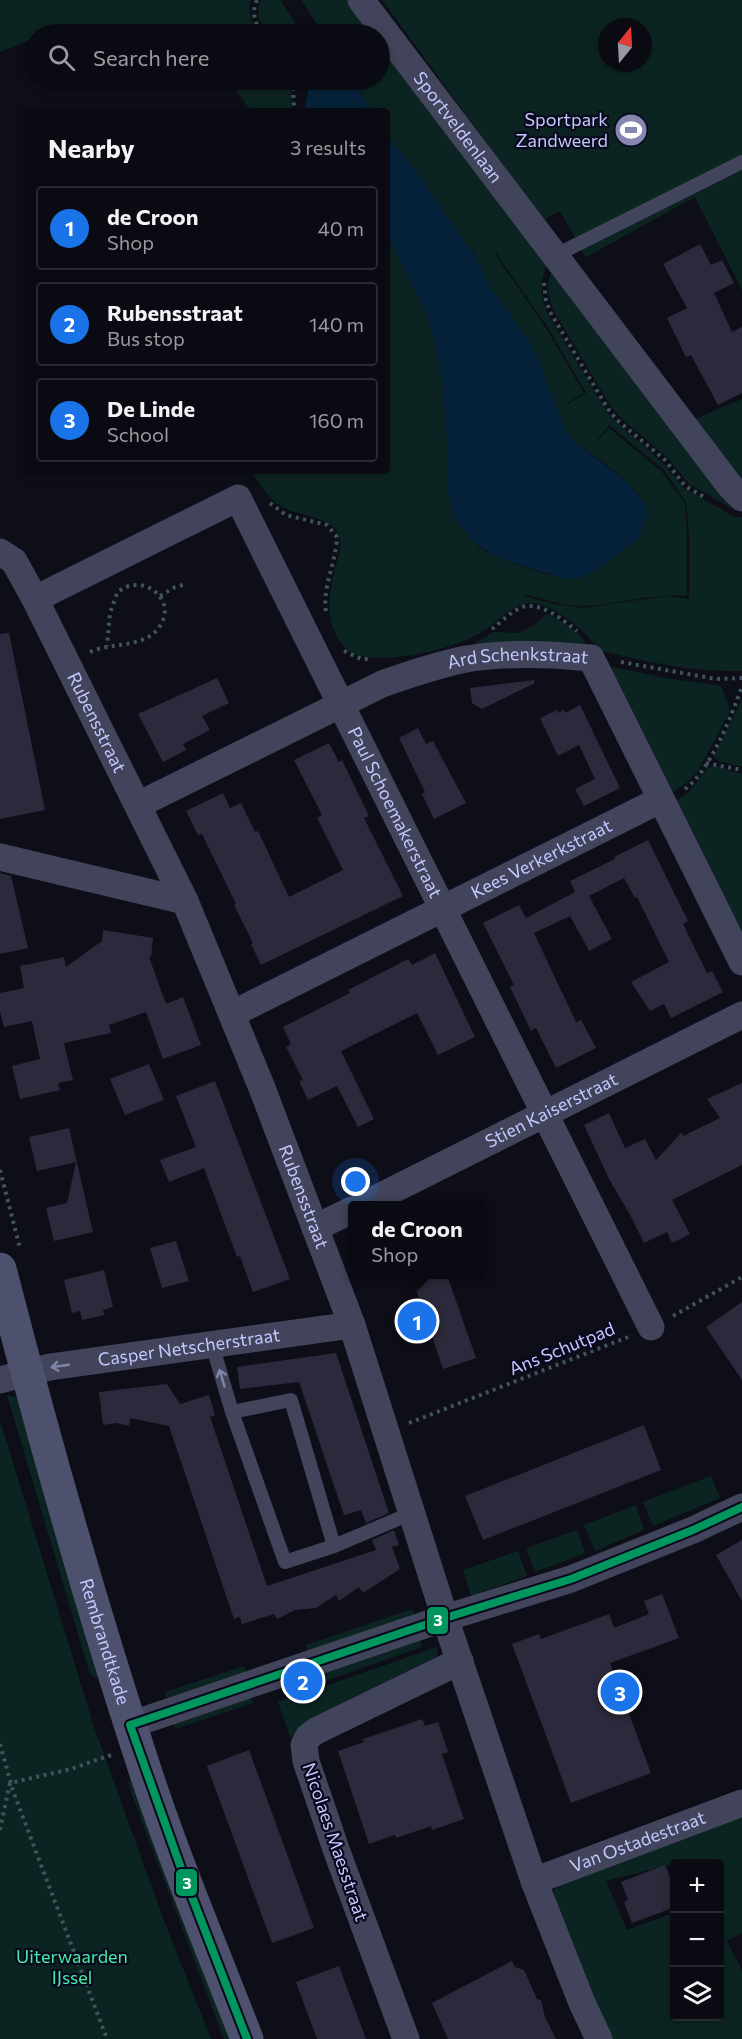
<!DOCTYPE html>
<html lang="en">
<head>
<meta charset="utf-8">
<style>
  :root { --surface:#0a0a12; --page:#181820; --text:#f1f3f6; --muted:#999a9f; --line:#2a2b32; --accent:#1a73e8 }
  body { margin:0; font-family:Commissioner,sans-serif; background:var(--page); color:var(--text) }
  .controls { position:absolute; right:18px; bottom:18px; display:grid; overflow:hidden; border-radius:6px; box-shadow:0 3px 9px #0003 }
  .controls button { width:54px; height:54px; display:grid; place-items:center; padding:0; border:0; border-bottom:2px solid var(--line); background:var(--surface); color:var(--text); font:30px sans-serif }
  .compass { position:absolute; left:598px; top:18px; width:54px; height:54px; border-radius:50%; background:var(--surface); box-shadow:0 3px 9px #0003; rotate:18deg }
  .you { position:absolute; left:356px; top:1182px; width:21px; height:21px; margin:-15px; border:4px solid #fff; border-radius:50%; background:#1a73e8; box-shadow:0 0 0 9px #1a73e833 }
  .badge { display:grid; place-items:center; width:39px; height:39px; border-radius:50%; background:var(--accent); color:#fff; font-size:20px; font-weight:700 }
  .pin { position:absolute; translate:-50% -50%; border:3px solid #fff; box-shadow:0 2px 6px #0006 }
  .popup { position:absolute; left:348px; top:1201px; width:138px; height:78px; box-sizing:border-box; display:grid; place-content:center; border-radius:6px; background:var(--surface); filter:drop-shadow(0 2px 4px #0005); font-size:20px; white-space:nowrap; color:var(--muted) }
  .popup b { font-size:22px; color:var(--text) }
  .popup::after { content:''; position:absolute; left:50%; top:100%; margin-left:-12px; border:12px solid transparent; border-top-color:var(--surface) }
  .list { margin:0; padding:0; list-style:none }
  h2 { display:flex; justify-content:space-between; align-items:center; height:78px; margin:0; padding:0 24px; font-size:26px }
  h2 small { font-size:20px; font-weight:400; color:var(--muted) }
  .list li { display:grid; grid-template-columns:39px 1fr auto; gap:18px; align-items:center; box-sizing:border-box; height:84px; margin:0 12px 12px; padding:0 12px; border:2px solid var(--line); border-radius:6px }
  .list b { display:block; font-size:22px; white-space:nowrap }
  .list p { margin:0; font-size:20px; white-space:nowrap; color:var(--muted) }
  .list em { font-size:20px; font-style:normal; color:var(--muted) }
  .icon { flex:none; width:33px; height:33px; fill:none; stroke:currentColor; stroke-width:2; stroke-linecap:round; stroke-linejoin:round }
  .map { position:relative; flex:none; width:742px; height:2039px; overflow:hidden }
  .search { position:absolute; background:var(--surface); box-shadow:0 3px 9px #0003; left:24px; top:24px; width:366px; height:66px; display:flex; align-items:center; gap:15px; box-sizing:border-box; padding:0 21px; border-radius:33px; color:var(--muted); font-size:22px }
  .panel { position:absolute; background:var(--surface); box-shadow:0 3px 9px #0003; left:24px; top:108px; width:366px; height:366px; border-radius:6px }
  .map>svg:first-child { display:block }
</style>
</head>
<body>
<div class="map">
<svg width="742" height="2039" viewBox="0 0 742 2039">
  <rect width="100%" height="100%" fill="#0e0e18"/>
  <!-- green -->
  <path fill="#0c2421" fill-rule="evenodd" d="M0 0H251C246 12 253 25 260 34H139L98 27 34 34V38L0 52Z
    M262 0H280L300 30 293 34H268L258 18 259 3Z
    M301 0H351L378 34H324Z
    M382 0H742V290L695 197 586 257 560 211 543 220ZM607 27H643V63H607Z
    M380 37 549 261C539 279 540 294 547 313L608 414 665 465 683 487 734 517H742V671C692 672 646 662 598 650 588 631 546 598 524 604 510 607 498 621 487 629 456 649 396 663 360 656 351 655 344 647 339 640 323 614 330 589 337 561 339 554 342 547 340 539 335 514 295 518 276 503 266 495 259 481 250 471H387V234L428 316 436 348 442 381 447 441 448 495 454 516 472 541 482 549 496 557 549 575 642 530 647 514 640 496 617 473 571 438 561 420 543 370 532 345 492 290 474 252 463 240 417 173 387 135V111H372L353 80H380ZM496 253 549 329 586 393 568 404 567 403 584 393 547 330 495 254ZM609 425 664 470 686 502 689 534V599L667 596 583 608 554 604 524 596 525 594C544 599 565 607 585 606 619 604 652 593 687 596V535L685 503 662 472 609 428 597 442H596Z
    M224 80H289L292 95 291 111H251L235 89Z
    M554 268 742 510H735L689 484 668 458 623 420 611 407 555 313C548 297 544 283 554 268Z
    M742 399V480L695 419Z
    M546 614C562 621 584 633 589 650L469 647 493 632 519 633 536 624Z
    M608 666 666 678 721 686 729 706V713L698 771 688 782 670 794Z
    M742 699V767L718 761 714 756Z
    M715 766 742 774V938L674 802 690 791 708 768Z
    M7 1395 19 1398 99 1677 95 1678 90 1674Z
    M0 1420 94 1727 166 1926 211 2039H0Z
    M711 1476 720 1498 653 1526 643 1502Z
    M636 1505 644 1530 595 1551 584 1525Z
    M577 1530 585 1553 535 1572 526 1548Z
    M518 1551 527 1576 471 1596 463 1570Z
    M412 1609 414 1615 308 1651 306 1645Z
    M420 1641 422 1647 322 1682 318 1672 338 1668Z
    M437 1647V1656L433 1662 290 1737 278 1702 296 1695 298 1699 318 1693 317 1689Z
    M244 1666 247 1672 167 1698 165 1692Z
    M251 1697 253 1703 175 1729 173 1723Z
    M131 1780 235 2039H224L131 1792 128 1782Z
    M742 1815V1933L727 1941 742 1970V2039H609L552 1901 554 1890 562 1882ZM673 1864 674 1868V1864H720V2016H674V1913L627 1930 606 1881Z"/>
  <!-- water -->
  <path fill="#06223b" d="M314 80H353L372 111H308L305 106 310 83Z
    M387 135 417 173 463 240 474 253 492 290 532 345 543 370 561 420 571 438 629 484 645 504 647 514 642 530 638 539 615 557 583 577 565 579 496 557 472 541 454 516 448 495 447 441 442 381 436 348 428 316 387 234Z"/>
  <!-- building -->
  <path fill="#2a2a3c" d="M700 244 711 265 722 260 734 283 714 293 732 332 742 327V393L718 405 691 355 686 357 667 318 687 308 663 264Z
    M9 633 45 810 0 819V634Z
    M217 678 229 703 202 716 210 730 183 744 186 750 163 762 138 714Z
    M534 680 535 683 482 709 472 703 470 688Z
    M580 705 620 788 584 806 575 789 595 779 579 745 558 756 540 718 557 710 558 713 564 710 565 713Z
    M418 728 426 744 433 741 466 803 434 819 422 794 425 792 399 738Z
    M329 743 339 762 342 760 369 816 364 818 403 896 261 965 251 944 253 943 234 905 236 904 202 834 198 835 186 811 223 793 230 808 241 803 255 832 258 831 289 897 343 870 317 818 322 815 294 760Z
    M648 840 688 921 683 924 707 973 712 971 723 992 671 1018 664 1004 650 1011 631 982 669 962 637 897 635 898 624 878 589 896 612 939 589 951 570 916 534 933 576 1022 581 1020 596 1048 556 1068 536 1028 531 1031 510 987 514 985 483 923 519 905 526 918 575 892 570 881 615 859 614 857Z
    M0 873 11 876 28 948 0 954Z
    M103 930 153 938 151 957H149L166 1004 183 997 201 1045 163 1059 146 1012 109 1025 111 1033 64 1043 73 1080 58 1083 60 1090 20 1099 12 1066 40 1059 32 1021 4 1027 0 1011V993L24 988 20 966 64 957 66 967 102 941Z
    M435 953 475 1037 438 1055 417 1013 341 1051 374 1119 358 1127 337 1086 308 1100 299 1081 303 1080 286 1047 291 1044 283 1027 350 993 348 990 408 959 412 965Z
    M149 1064 164 1100 125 1115 110 1079Z
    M215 1081 290 1279 253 1292 240 1256 237 1257 204 1168 169 1182 160 1160 196 1147 176 1096Z
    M742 1083V1165L672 1200 690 1234 672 1243 667 1232 644 1243 629 1213 609 1179 584 1125 609 1113 625 1148 645 1139 656 1160 682 1132 683 1136 720 1118 707 1099Z
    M69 1128 93 1232 54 1241 46 1208 67 1203 76 1162 37 1171 29 1137Z
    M176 1241 189 1281 162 1288 150 1248Z
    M104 1270 113 1307 103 1310 104 1315 82 1320 80 1311 72 1313 64 1280Z
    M411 1275H447L476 1358 443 1369Z
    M742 1302V1380L706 1327Z
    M336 1353 389 1513 366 1523 361 1510 344 1515 299 1382 240 1389 237 1367Z
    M167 1384 180 1404 209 1395 215 1415 210 1417 267 1586 376 1550 372 1540 394 1530 399 1545 392 1547 400 1569 363 1593 359 1587 339 1601 336 1595 316 1608 295 1610 277 1619 274 1614 242 1624 240 1617 234 1619 169 1426 130 1418 129 1426 116 1423 103 1425 99 1392Z
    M644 1425 661 1470 483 1540 465 1496Z
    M742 1540V1601L716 1555Z
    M662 1594 679 1638 610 1663 651 1773 571 1803 512 1644 539 1634 541 1639 609 1614 614 1628 649 1614 644 1601Z
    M422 1719 425 1726 438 1722 448 1752 442 1754 464 1819 432 1830 431 1826 396 1838 395 1835 369 1844 338 1751 364 1742 363 1739Z
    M249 1750 314 1928 272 1943 207 1766Z
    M665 1865 675 1889V1907L632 1923 624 1902 628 1900 621 1882Z
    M512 1961 515 1967 524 1970 537 1999 541 2000 545 2017 556 2039H448L432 2003Z
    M339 1966 350 1996 366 2039H317L296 1982Z"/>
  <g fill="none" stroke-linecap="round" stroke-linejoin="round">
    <!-- path -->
    <path stroke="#3f545e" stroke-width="4" stroke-dasharray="3 4.5" stroke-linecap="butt" d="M257 0C251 13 255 24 263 34
      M293 80 294 111
      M544 283 546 300 550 312 608 409 617 420 665 460 685 486 706 498
      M270 503 286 515 327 525 337 537C336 563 322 587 326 612
      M160 596 175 587 183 585
      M492 629C500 623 508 614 518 609 537 598 563 620 577 631
      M344 651 361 659H371
      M90 652C113 641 151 650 163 620 173 596 140 572 117 593L110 613 107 646
      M621 662 716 679 742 678
      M706 763 742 770
      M685 789C710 771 732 715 742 686
      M0 1170 20 1248
      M673 1316 742 1277
      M409 1423 628 1337
      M0 1744 13 1791 107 2039
      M0 1830 10 1783 71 1769 111 1755"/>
    <!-- lane -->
    <path stroke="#41445a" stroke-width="14" d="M554 256 742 162
      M212 1344 232 1412 285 1562 334 1546
      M232 1412 291 1400 334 1546 412 1513"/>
    <!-- street -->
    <g stroke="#41445a" stroke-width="27">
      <path id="s1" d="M361 0 730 486 742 498"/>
      <path id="s2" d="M0 552 14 561 35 599 185 901 262 1088 352 1325 445 1618 534 1881 582 2003 599 2039"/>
      <path id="s3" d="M35 599 238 498 651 1327"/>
      <path id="s4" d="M138 805 382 684C410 674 437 665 466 659 507 652 549 654 591 658L742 962"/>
      <path d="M0 857 185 901"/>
      <path id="s5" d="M232 1014 660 800"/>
      <path id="s6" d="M361 1206 742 1015"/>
      <path d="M315 1228 352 1210"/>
      <path id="s7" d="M0 1380 50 1367 352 1325"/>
      <path d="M130 1725 445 1618 571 1579 693 1530 742 1507"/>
      <path id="s8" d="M534 1881 742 1803"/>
      <path d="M406 2039 337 1852 306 1761 304 1745 308 1737 316 1731 460 1661"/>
    </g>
    <!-- secondary -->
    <path stroke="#4e516d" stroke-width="33" id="s9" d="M0 1269C43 1436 90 1603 144 1767 174 1859 212 1949 247 2039"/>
    <defs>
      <path id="bus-1" d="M130 1725 445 1618 571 1579 693 1530 742 1507
        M130 1725 182 1871 247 2039"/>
    </defs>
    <!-- bus-1 casing -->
    <use href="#bus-1" stroke="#09091d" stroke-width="12"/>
    <!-- bus-1 -->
    <use href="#bus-1" stroke="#00965e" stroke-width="8"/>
  </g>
  <!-- one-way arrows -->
  <defs><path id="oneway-shaft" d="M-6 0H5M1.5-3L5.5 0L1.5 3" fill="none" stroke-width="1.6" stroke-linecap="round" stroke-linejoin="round" transform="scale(1.5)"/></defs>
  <g stroke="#8386ac">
    <use href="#oneway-shaft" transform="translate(60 1366) rotate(172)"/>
    <use href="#oneway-shaft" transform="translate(222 1378) rotate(-107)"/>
  </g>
  <!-- icons -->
  <defs>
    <symbol id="stadium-disc" viewBox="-11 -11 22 22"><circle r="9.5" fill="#8587ae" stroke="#09091d"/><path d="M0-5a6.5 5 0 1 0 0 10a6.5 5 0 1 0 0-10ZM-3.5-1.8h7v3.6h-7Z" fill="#fff"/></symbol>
  </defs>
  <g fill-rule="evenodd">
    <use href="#stadium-disc" x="612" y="111" width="38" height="38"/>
  </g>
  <g text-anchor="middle" stroke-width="4.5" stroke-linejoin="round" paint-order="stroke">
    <!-- poi labels -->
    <g font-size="18" fill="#c5c8ff" stroke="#09091d" text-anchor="end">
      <text x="608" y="126">Sportpark<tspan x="608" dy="21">Zandweerd</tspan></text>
    </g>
    <!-- street labels -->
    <g font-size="18" fill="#c5c8ff" stroke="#09091d">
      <text dy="6" stroke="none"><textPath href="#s1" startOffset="160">Sportveldenlaan</textPath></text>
      <text dy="6" stroke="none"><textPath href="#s4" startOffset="412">Ard Schenkstraat</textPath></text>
      <text dy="6" stroke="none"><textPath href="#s2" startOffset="198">Rubensstraat</textPath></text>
      <text dy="6" stroke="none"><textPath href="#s3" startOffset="578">Paul Schoemakerstraat</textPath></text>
      <text dy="6" stroke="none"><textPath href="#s5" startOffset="346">Kees Verkerkstraat</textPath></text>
      <text dy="6" stroke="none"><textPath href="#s6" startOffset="213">Stien Kaiserstraat</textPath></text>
      <text dy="6" stroke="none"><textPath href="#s2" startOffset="716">Rubensstraat</textPath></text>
      <text dy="6" stroke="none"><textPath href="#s7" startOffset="192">Casper Netscherstraat</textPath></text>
      <text transform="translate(562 1349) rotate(-22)" y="6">Ans Schutpad</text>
      <text dy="6" stroke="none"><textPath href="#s9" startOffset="387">Rembrandtkade</textPath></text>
      <text transform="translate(335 1842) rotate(71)" y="6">Nicolaes Maesstraat</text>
      <text dy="6" stroke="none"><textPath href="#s8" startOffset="111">Van Ostadestraat</textPath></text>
    </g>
    <!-- park labels -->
    <g font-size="18" fill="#45eba7" stroke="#09091d">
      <text x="72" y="1963">Uiterwaarden<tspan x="72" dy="21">IJssel</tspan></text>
    </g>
  </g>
  <g stroke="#09091d" stroke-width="2">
    <rect x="426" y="1606" width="23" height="29" rx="6" fill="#00965e"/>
    <rect x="175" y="1868" width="23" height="29" rx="6" fill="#00965e"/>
  </g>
  <g font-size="16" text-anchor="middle" font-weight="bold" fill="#fff">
    <text x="438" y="1626">3</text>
    <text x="187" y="1889">3</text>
  </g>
</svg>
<div class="controls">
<button>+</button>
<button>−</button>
<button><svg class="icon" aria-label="layers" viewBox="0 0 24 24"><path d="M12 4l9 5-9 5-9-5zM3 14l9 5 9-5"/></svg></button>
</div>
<svg class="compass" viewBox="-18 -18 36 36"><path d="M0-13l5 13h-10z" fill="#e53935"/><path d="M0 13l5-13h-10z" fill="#999a9f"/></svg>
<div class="you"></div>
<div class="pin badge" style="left:417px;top:1321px">1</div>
<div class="popup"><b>de Croon</b>Shop</div>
<div class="pin badge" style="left:303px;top:1681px">2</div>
<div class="pin badge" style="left:620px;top:1692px">3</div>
<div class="search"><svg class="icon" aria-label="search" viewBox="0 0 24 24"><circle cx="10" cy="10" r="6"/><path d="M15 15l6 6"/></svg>Search here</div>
<section class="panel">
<h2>Nearby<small>3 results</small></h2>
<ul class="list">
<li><span class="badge">1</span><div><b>de Croon</b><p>Shop</p></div><em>40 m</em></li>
<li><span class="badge">2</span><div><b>Rubensstraat</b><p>Bus stop</p></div><em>140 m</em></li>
<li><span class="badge">3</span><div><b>De Linde</b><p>School</p></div><em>160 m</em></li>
</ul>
</section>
</div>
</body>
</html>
